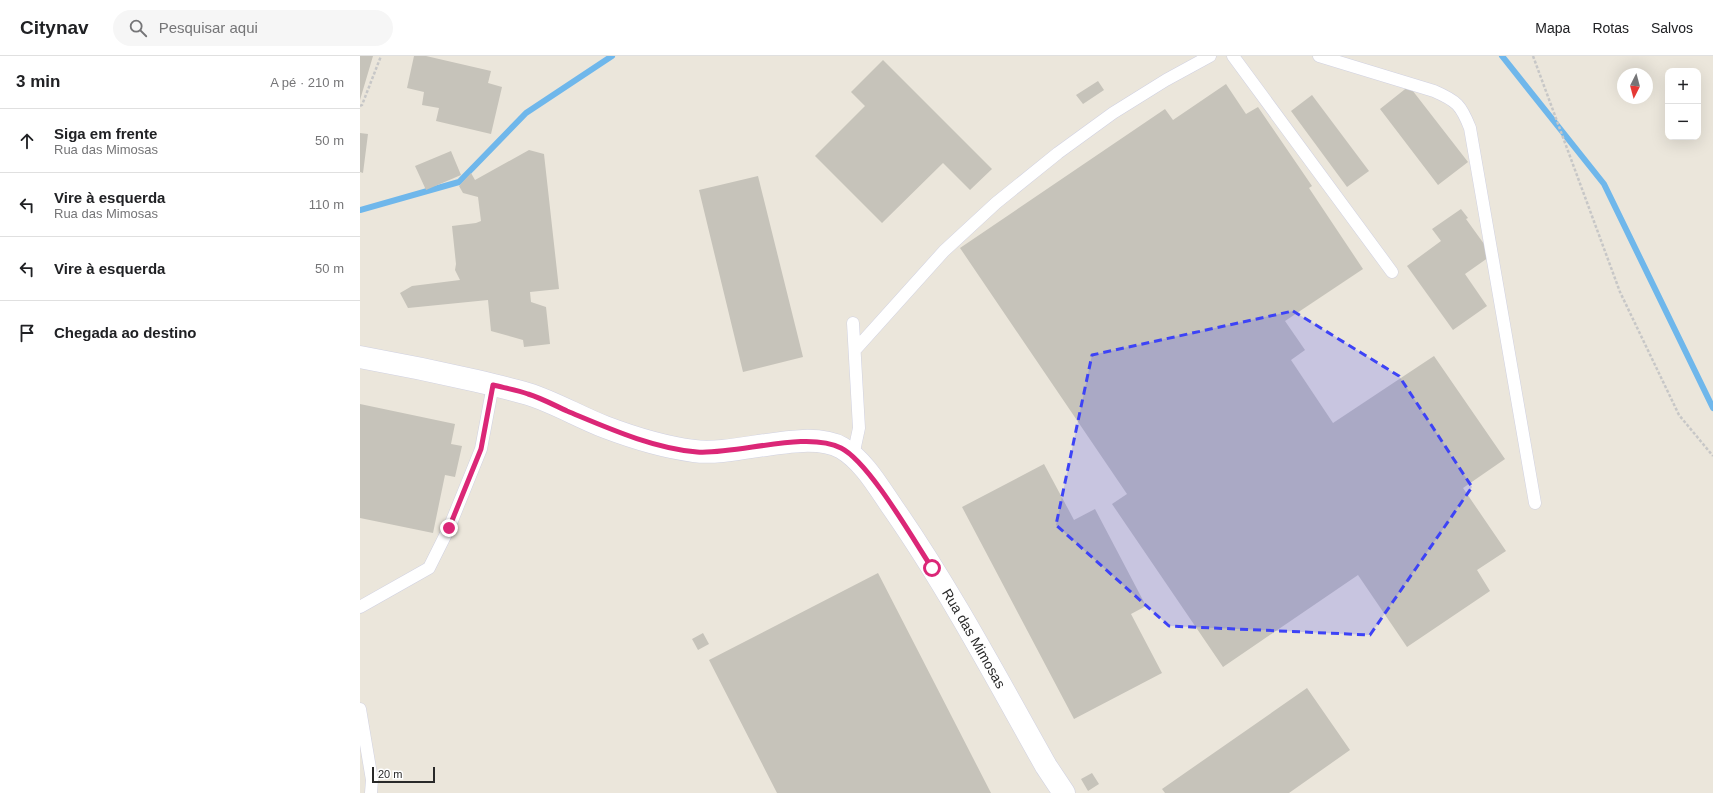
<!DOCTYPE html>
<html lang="pt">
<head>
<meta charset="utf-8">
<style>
  :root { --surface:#fff; --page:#f6f6f6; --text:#202124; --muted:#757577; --line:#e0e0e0 }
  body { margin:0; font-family:Helvetica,sans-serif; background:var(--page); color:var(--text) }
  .controls { position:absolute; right:12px; top:12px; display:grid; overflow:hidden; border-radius:8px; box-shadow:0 4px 16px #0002 }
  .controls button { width:36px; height:36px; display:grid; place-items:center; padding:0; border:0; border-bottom:1px solid var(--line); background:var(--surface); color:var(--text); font:20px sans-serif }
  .compass { position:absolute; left:1257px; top:12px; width:36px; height:36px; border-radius:50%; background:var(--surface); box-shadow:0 4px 16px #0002; rotate:186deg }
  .scale { position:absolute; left:12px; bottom:10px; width:63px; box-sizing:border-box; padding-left:4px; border:2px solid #292929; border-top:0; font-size:11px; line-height:14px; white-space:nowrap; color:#292929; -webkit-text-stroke:3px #fff; paint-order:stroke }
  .stop { position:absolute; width:12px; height:12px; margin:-9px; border:3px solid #db2777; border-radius:50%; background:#fff }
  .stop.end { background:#db2777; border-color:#fff; box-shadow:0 1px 4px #0008 }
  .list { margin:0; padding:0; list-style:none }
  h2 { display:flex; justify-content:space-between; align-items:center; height:52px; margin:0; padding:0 16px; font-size:17px }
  h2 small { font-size:13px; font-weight:400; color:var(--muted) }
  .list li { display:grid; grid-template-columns:26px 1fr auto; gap:12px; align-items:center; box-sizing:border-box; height:64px; padding:0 16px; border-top:1px solid var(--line) }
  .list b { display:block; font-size:15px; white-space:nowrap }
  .list p { margin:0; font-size:13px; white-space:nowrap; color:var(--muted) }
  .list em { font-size:13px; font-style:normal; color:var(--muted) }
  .icon { flex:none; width:22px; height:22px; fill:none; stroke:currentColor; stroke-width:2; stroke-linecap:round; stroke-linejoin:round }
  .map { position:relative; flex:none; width:1353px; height:737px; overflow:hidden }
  header { display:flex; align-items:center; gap:24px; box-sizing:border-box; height:56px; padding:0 20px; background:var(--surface); border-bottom:1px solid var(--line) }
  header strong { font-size:19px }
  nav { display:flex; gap:22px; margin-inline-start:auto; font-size:14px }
  .search { width:280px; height:36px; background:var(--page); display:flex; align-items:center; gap:10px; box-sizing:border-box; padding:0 14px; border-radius:22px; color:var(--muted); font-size:15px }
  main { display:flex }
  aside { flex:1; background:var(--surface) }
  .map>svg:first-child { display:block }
</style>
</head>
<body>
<header>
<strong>Citynav</strong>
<div class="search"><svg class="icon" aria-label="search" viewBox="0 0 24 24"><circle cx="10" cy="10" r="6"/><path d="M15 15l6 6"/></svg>Pesquisar aqui</div>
<nav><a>Mapa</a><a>Rotas</a><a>Salvos</a></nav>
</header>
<main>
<aside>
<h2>3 min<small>A pé · 210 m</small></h2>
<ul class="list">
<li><svg class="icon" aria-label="ahead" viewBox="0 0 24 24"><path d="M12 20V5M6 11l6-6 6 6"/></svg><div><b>Siga em frente</b><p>Rua das Mimosas</p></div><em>50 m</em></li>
<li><svg class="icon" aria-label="left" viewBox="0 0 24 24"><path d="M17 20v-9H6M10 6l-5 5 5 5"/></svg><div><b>Vire à esquerda</b><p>Rua das Mimosas</p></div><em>110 m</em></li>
<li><svg class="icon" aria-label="left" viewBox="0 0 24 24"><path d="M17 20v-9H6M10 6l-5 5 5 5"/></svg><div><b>Vire à esquerda</b></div><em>50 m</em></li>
<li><svg class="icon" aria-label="arrive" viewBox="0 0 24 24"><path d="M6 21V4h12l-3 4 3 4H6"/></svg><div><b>Chegada ao destino</b></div></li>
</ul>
</aside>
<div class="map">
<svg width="1353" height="737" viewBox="0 0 1353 737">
  <rect width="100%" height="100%" fill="#ebe6db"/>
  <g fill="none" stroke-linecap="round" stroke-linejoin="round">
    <!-- stream -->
    <path stroke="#6fb7eb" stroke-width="6" d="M1142 0 1244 128 1353 352
      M0 154 99 126 166 57 252 0"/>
  </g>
  <!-- building -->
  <path fill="#c6c3ba" d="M0 0H13L0 44Z
    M54 0H66L131 15 128 27 142 31 131 78 76 65 79 52 62 49 64 36 47 32Z
    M523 4 632 113 610 134 583 107 522 167 455 100 505 50 491 36Z
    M738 25 744 34 723 48 716 39Z
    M866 28 886 58 898 51 952 130 949 132 1003 213 925 265 945 294 931 304 973 367 1074 300 1145 403 1103 432 1146 495 1117 514 1130 535 1047 591 998 519 863 611 752 448 767 438 600 192 805 53 813 64Z
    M1049 30 1108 106 1078 129 1020 53Z
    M952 39 1009 115 987 131 931 55Z
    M0 77 8 78 3 117 0 116Z
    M169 94 184 98 199 233 170 236 171 246 186 251 190 288 164 291 163 284 131 275 128 244 48 252 40 237 52 230 100 224 95 214 96 208 92 170 116 167 121 165 118 141 103 137 99 130 111 117 115 124Z
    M91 95 101 119 66 134 55 110Z
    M398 120 443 301 383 316 339 134Z
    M1101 153 1108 162 1106 163 1132 199 1105 218 1127 250 1093 274 1047 210 1081 185 1072 173Z
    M0 348 95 368 91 388 102 390 95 421 85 419 73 477 0 462Z
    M684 408 714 464 735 453 786 550 771 558 802 617 714 663 602 451Z
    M518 517 631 737H417L349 604Z
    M343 577 349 588 338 594 332 583Z
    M947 632 990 694 929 737H805L802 733Z
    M732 717 739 728 728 735 721 723Z"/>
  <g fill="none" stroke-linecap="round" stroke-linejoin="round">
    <defs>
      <path id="service" d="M873 0 1032 216
        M959 0 1074 35C1097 45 1101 49 1110 72L1175 447
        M495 294 584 195 636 147 698 97 753 57 806 24 850 0
        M493 400 499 372 493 267
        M0 551 69 512 89 472 121 393 133 329
        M0 653 12 724 11 737"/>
      <g id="tertiary">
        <path id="s1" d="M0 301C39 308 78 316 117 325 134 329 151 333 168 338 194 346 219 361 245 371 274 382 303 391 334 395 375 401 447 372 482 392 504 405 519 432 533 452 590 534 637 623 686 710L704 737"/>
      </g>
    </defs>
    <!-- service casing -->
    <use href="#service" stroke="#d0d1e1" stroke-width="13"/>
    <!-- tertiary casing -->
    <use href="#tertiary" stroke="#d0d1e1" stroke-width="23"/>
    <!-- path -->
    <path stroke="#c7c7c7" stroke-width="2.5" stroke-dasharray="3 2" stroke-linecap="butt" d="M1173 0 1260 236 1319 359 1353 400
      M0 50 2 49 21 0"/>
    <!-- service -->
    <use href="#service" stroke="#fff" stroke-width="12"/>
    <!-- tertiary -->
    <use href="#tertiary" stroke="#fff" stroke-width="22"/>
  </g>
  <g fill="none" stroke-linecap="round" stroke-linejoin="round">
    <!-- route -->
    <path stroke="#db2777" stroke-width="5" d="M89 472 121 393 133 329C145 332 157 334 168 338 181 342 194 349 207 355 248 372 292 392 337 396 377 399 446 374 481 392 509 406 553 483 572 512"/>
  </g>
  <!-- marked area -->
  <path fill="#3d43f6" fill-opacity="0.2" stroke="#3d43f6" stroke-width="3" stroke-dasharray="8 5" stroke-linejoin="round" d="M933 255 1039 320 1112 431 1010 579 809 570 696 469 732 299Z"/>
  <g text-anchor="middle" stroke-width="3.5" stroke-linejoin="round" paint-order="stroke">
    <!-- street labels -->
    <g font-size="14" fill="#292929" stroke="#fff">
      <text dy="5" stroke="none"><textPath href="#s1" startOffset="731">Rua das Mimosas</textPath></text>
    </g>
  </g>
</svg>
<div class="controls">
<button>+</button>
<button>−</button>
</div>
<svg class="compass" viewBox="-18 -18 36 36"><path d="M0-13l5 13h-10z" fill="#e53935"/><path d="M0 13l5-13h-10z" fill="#757577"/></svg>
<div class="scale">20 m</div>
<div class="stop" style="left:572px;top:512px"></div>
<div class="stop end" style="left:89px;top:472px"></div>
</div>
</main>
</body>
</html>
